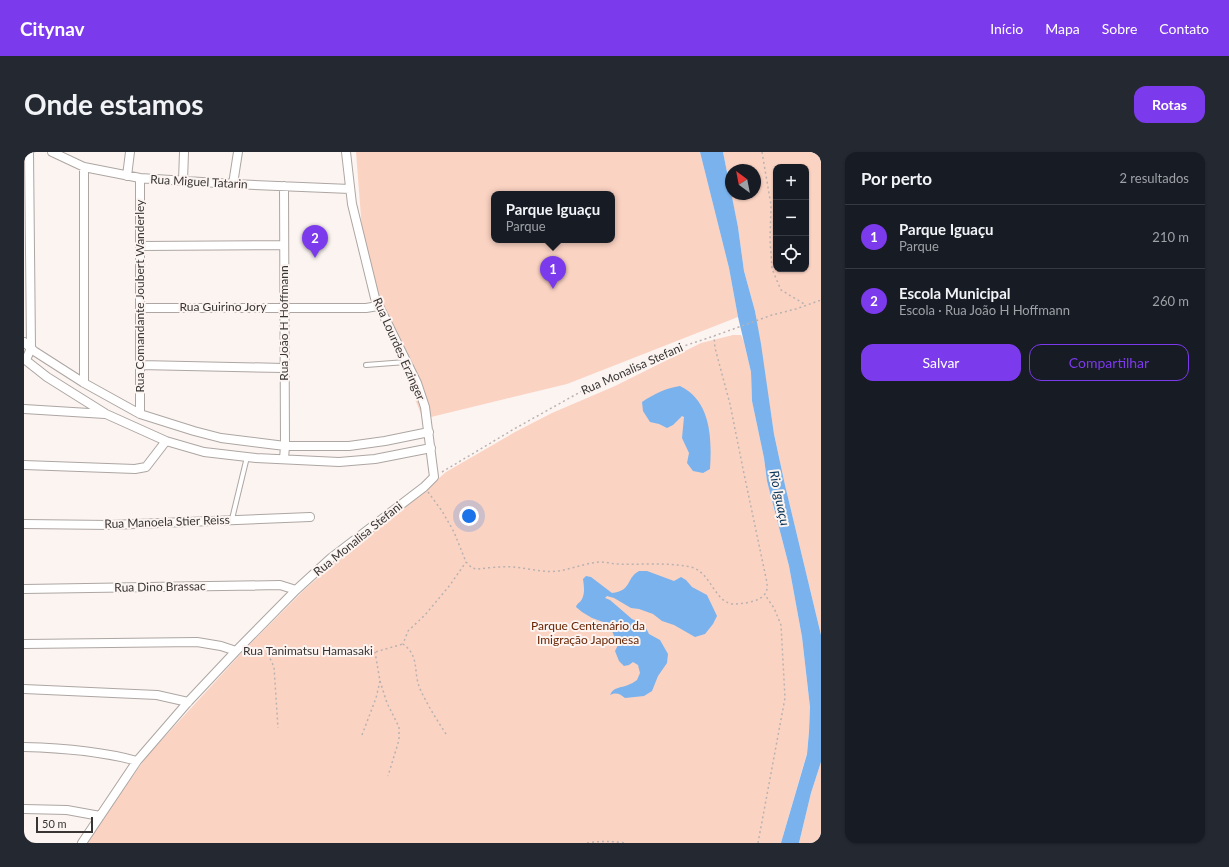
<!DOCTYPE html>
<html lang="pt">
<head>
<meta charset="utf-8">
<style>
  :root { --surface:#171b24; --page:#242831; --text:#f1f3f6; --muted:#9ea1a6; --line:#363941; --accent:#7c3aed }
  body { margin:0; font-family:Lato,sans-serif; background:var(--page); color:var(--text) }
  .controls { position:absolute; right:12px; top:12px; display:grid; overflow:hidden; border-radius:8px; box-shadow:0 1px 3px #0004 }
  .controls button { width:36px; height:36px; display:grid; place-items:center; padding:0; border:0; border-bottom:1px solid var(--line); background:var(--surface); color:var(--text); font:20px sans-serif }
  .compass { position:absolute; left:701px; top:12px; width:36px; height:36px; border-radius:50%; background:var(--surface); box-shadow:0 1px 3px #0004; rotate:328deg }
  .scale { position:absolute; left:12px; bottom:10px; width:57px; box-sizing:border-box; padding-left:4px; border:2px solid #383534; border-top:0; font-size:11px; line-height:14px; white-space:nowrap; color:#383534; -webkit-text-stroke:3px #fcf4f1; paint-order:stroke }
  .you { position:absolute; left:445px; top:364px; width:14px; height:14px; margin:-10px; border:3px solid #fff; border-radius:50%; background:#1a73e8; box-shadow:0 0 0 6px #1a73e833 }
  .badge { display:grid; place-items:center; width:26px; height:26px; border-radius:50%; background:var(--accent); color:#fff; font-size:13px; font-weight:700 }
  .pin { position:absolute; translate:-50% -33px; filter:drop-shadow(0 1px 2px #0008) }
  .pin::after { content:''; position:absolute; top:21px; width:14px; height:12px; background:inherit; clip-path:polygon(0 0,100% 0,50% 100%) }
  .popup { position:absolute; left:467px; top:39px; width:124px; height:52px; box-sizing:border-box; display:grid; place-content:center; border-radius:8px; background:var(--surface); filter:drop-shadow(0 1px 3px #0005); font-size:13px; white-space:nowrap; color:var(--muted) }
  .popup b { font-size:15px; color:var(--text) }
  .popup::after { content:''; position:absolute; left:50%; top:100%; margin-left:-8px; border:8px solid transparent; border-top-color:var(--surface) }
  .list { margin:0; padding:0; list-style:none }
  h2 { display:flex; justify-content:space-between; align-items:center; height:52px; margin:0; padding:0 16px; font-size:17px }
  h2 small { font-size:13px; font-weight:400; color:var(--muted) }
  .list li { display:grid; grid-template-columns:26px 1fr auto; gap:12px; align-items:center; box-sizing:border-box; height:64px; padding:0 16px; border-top:1px solid var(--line) }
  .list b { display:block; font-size:15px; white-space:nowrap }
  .list p { margin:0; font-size:13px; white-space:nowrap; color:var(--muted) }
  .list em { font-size:13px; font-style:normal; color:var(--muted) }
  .actions { display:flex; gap:8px; padding:12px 16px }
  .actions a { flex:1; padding:9px 0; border:1px solid var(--accent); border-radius:12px; text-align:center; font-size:14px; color:var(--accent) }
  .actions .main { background:var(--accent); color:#fff }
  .icon { flex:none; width:22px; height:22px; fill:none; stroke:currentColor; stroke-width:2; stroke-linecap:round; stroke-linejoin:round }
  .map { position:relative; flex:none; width:797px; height:691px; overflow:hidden; border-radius:12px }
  header { display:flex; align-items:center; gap:24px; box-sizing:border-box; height:56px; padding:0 20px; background:var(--accent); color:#fff }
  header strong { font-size:19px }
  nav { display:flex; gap:22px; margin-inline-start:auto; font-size:14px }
  .intro { display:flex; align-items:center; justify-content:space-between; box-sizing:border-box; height:96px; padding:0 24px }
  h1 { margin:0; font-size:28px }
  .button { padding:10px 18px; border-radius:12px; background:var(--accent); color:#fff; font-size:14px; font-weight:700 }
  main { display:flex; gap:24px; padding:0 24px }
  aside { flex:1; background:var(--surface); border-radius:12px; box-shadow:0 1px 3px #0004 }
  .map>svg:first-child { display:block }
</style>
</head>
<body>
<header>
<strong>Citynav</strong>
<nav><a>Início</a><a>Mapa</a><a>Sobre</a><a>Contato</a></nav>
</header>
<div class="intro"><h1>Onde estamos</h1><a class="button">Rotas</a></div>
<main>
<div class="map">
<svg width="797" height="691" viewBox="0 0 797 691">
  <rect width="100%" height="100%" fill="#fcf4f1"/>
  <!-- green -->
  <path fill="#fbd3c3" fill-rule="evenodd" d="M332 0H676L705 116 714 165 543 232 399 267 356 159 339 91ZM470 42H588V88H470Z
    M699 0H797V483L761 333 750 282 731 159 720 119 714 75 707 42H731V18H707V40ZM752 15H782V117H752Z
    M709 183H717L720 190 727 220 728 249 740 306 743 329 765 414 778 485 786 555 785 580 783 601 757 691H63L82 662 123 604 223 495 280 438 333 391 383 354 422 320 491 280 528 261 591 234 677 191Z
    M797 610V691H775L787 641Z"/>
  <!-- water -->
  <path fill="#79b2ec" d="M676 0H699L714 75 720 119 731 159 737 192 750 282 761 333 797 483V610L787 641 775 691H757L783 602 785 580 786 555 778 485 765 414 743 329 740 306 728 249 727 220 720 190 714 165 705 116Z
    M656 234C687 249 688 286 686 317L679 321 669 319 663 311 665 301 658 286 660 265 658 264 649 273 643 276 635 272 626 270 619 259 618 250C630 242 642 236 656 234Z
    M615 419H623L650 429 657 425 662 428 668 435 683 443 693 464 689 472 681 482 671 485 650 473 638 469 629 462 615 457 607 456 590 446 583 444 581 446 586 448 608 467 620 472 625 482 636 488 644 502 643 511 634 524 628 539 620 544 601 546C596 542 593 540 586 543 589 535 597 536 604 533 607 532 610 530 613 528L616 521 614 513 609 510 605 513 600 514 595 509 591 499 594 493 588 479 582 471 568 466 558 460 552 455C553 451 556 451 558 447 561 441 560 434 559 427L562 424 567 425 588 441C608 439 602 426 615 419Z"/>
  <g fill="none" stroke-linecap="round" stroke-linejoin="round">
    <defs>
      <path id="service" d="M342 213 382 210
        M208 367 223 305"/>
      <path id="minor" d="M28 0 60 15 116 26 209 32 326 37
        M103 24 106 0
        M159 29 160 0
        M209 32 214 0
        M116 94 260 93
        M116 156H342L354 154
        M0 190 10 199 60 231 116 262 170 279 197 286 261 294H325L361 289 405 280
        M0 207 23 225 82 262 142 289 180 300 232 306 315 310 351 307 407 296
        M2 208 7 196 5 0
        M116 213 260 216
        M60 231V15
        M0 257 81 262
        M116 262V26
        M260 307 261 294 260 34
        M0 313 111 317 122 315 142 289
        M0 372 86 373 286 365
        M0 437 256 433 272 438
        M0 492 173 490 197 494 212 499
        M0 537 133 543 164 550
        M0 595C38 596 77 599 113 609
        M0 657 43 658 76 664
        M58 691 113 609 164 550 212 499 272 438 307 406 400 335 410 325 401 255 393 231 351 146 328 52 322 0"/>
    </defs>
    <!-- service casing -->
    <use href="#service" stroke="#ada6a3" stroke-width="6"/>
    <!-- minor casing -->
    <use href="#minor" stroke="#ada6a3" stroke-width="10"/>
    <!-- path -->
    <path stroke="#b9b2b0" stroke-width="1.5" stroke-dasharray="2 3" stroke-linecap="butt" d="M738 0 747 53 746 88 748 117 757 138 782 153
      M418 320 490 277 567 234 639 201 690 184 748 163 772 157 797 148
      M404 340 418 359 430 380 442 410 448 416 453 417C464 416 477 414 489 415 504 416 519 421 534 419 548 417 561 411 576 410 581 410 586 411 591 412 616 413 642 410 667 415 687 420 690 450 709 452 718 452 738 450 742 440 744 436 743 431 742 426L719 317 706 252 691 196 690 184
      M222 501 231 502H266L351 500 379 492
      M244 502 250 515 254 576
      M356 529 363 551 375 575V588L364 624
      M422 582C413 568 404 554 397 539 388 521 397 505 379 492L384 479 401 463 426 433 442 410
      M338 583 352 546 356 529 351 500
      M563 691C576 689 588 689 601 691
      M734 691 761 546 757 473 750 456 741 443"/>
    <!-- service -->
    <use href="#service" stroke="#fff" stroke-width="4"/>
    <!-- minor -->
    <use href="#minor" stroke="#fff" stroke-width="8"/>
  </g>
  <g text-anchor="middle" stroke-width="4" stroke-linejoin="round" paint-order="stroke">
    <!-- street labels -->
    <g font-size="12" fill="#383534" stroke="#fcf4f1">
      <text transform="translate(175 30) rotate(3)" y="4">Rua Miguel Tatarin</text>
      <text transform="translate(116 144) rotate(-90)" y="4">Rua Comandante Joubert Wanderley</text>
      <text x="199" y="159">Rua Guirino Jory</text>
      <text transform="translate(260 171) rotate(-90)" y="4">Rua João H Hoffmann</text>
      <text transform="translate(375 197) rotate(66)" y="4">Rua Lourdes Erzinger</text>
      <text transform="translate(608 217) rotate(-24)" y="4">Rua Monalisa Stefani</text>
      <text transform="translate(143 370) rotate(-2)" y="4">Rua Manoela Stier Reiss</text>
      <text transform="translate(334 387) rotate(-39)" y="4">Rua Monalisa Stefani</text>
      <text transform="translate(136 435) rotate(-1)" y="4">Rua Dino Brassac</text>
      <text x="284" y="503">Rua Tanimatsu Hamasaki</text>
    </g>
    <!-- park labels -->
    <g font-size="12" fill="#6a2604" stroke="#fcf4f1">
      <text x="564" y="478">Parque Centenário da<tspan x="564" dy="14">Imigração Japonesa</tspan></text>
    </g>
    <!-- water labels -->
    <g font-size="13" font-style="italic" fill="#083358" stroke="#fcf4f1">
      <text transform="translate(756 346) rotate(78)" y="5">Rio Iguaçu</text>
    </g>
  </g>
</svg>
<div class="controls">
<button>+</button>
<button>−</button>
<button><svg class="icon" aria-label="locate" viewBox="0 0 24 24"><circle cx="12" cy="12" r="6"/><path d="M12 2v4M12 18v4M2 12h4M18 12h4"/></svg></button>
</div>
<svg class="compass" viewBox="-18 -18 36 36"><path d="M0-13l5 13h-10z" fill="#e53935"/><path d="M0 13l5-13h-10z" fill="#9ea1a6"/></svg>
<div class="scale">50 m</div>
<div class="you"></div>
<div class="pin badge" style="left:529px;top:137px">1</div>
<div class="popup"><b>Parque Iguaçu</b>Parque</div>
<div class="pin badge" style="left:291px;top:106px">2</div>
</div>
<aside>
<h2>Por perto<small>2 resultados</small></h2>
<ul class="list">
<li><span class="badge">1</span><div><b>Parque Iguaçu</b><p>Parque</p></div><em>210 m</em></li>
<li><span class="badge">2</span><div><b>Escola Municipal</b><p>Escola · Rua João H Hoffmann</p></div><em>260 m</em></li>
</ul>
<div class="actions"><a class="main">Salvar</a><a>Compartilhar</a></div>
</aside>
</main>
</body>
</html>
